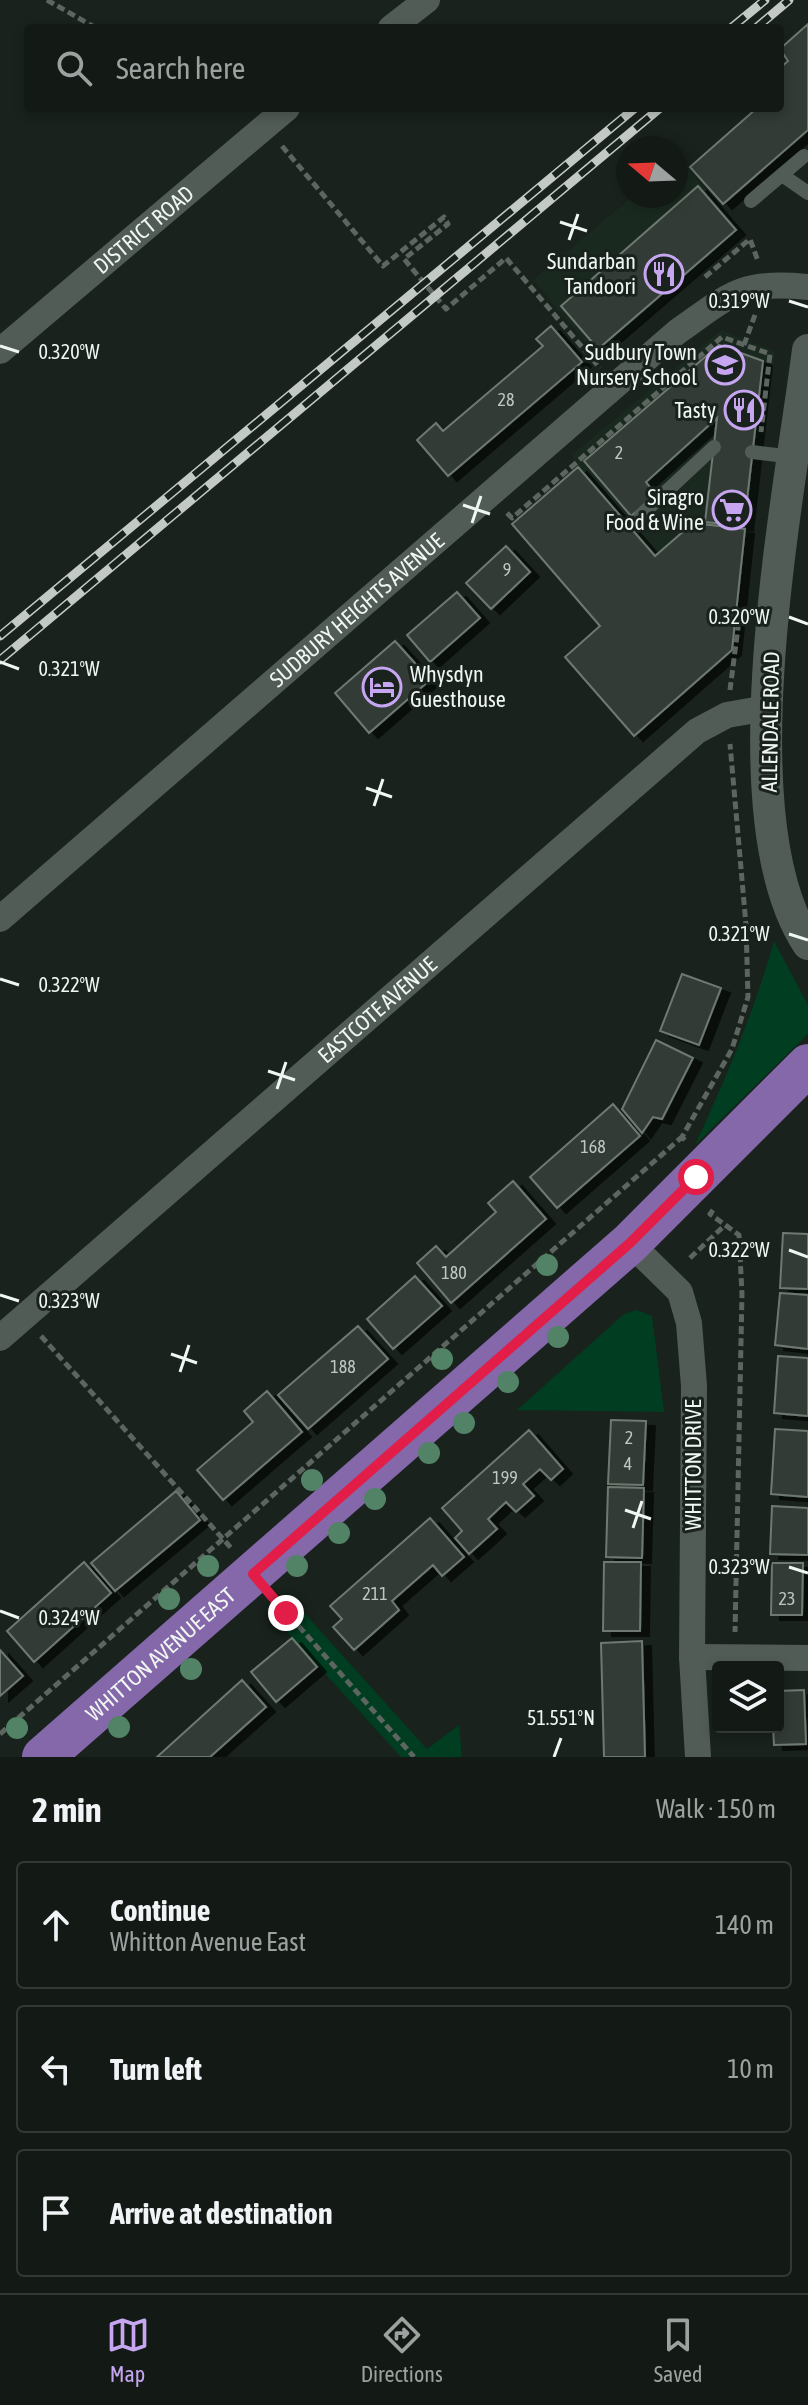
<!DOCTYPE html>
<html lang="en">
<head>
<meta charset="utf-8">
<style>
  :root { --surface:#131a15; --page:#202722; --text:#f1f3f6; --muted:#9da1a0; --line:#323834; --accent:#c6a6f0 }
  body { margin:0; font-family:"Asap Condensed",sans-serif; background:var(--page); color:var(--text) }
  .controls { position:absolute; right:24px; bottom:24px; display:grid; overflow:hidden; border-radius:8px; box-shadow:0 4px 12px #0003 }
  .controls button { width:72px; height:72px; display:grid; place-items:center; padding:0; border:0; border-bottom:2px solid var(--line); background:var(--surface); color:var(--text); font:40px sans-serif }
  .compass { position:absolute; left:616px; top:136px; width:72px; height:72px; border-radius:50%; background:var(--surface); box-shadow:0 4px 12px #0003; rotate:289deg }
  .stop { position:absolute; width:24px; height:24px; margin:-18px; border:6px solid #e11d48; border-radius:50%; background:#fff }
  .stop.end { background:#e11d48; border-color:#fff; box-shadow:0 2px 8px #0008 }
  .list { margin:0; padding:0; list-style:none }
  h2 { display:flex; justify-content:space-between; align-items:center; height:104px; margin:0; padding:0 32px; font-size:34px }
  h2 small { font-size:26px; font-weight:400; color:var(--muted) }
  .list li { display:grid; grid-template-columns:52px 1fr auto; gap:24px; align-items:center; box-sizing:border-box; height:128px; margin:0 16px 16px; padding:0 16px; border:2px solid var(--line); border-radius:8px }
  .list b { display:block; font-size:30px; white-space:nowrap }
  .list p { margin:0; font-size:26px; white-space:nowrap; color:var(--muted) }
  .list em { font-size:26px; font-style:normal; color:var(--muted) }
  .icon { flex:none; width:44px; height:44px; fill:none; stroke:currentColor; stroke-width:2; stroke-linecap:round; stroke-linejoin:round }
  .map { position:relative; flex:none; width:808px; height:1757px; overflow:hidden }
  .search { position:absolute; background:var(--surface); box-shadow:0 4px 12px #0003; left:24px; right:24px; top:24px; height:88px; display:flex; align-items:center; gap:20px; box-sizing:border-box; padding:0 28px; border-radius:8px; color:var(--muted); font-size:30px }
  .sheet { height:536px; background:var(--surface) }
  nav { display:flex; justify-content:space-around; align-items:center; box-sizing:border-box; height:112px; border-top:2px solid var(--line); background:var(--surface); font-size:22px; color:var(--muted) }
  nav a { display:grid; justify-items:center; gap:4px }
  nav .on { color:var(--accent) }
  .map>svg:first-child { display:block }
</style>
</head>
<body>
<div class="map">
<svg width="808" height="1757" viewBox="0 0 808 1757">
  <defs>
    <filter id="shadow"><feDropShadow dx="9" dy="5" stdDeviation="0" flood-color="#0009"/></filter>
  </defs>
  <rect width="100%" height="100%" fill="#19221c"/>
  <!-- built -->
  <path fill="#19291f" d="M678 157 744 235 599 358 533 280 633 196H676Z
    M721 330 775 351 753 532 693 523 655 556 578 467 572 455Z"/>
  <!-- green -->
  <path fill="#003d21" d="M774 941 808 1005V1034L695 1145C726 1078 754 1012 774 941Z
    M637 1310 652 1316 664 1412 517 1410 624 1314Z
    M299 1607 427 1749 459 1725 462 1757H401L279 1623Z"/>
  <!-- building -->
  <path fill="#323b35" stroke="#6e7972" stroke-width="2" filter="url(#shadow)" d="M808 24V130L723 204 690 167 757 108H780V68L788 61 780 49Z
    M698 186 736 230 598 349 561 306Z
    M551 326 582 362 448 476 417 440 436 423 443 431 543 346 536 339Z
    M719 345 763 361 744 526 705 522 717 418 646 482 656 495 631 516 584 461Z
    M578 467 655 556 693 523 745 529 732 650 634 736 565 657 600 626 512 524Z
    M506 546 530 572 491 609 466 583Z
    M457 592 480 618 430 662 407 635Z
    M395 641 430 680 369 733 335 693Z
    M682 974 721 988 699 1045 660 1031Z
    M656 1040 693 1058 662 1119 653 1117 642 1133 622 1109Z
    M613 1104 640 1136 557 1208 530 1177Z
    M513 1181 546 1219 451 1303 417 1263 436 1246 446 1257 496 1212 488 1203Z
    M783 1233 808 1234V1289L780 1288Z
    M415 1276 442 1306 393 1349 367 1319Z
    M780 1293 808 1295V1349L775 1345Z
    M358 1326 388 1359 308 1429 278 1395Z
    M778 1356 808 1358V1416L774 1413Z
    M267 1391 302 1432 223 1500 197 1470 253 1422 244 1411Z
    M611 1420 646 1421 643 1485 608 1484Z
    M775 1429 808 1431V1497L771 1494Z
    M529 1430 563 1469 551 1480 540 1469 523 1484 534 1496 516 1512 506 1502 488 1519 497 1529 469 1554 455 1538 462 1531 442 1508Z
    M608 1487 644 1488 642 1558 606 1557Z
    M176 1491 200 1520 115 1591 91 1563Z
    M772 1506 808 1508V1555L770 1554Z
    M430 1518 464 1557 442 1576 433 1565 392 1601 399 1610 354 1650 333 1627 342 1619 330 1606Z
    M84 1562 111 1593 34 1662 7 1631Z
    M604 1562H641L640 1631H603Z
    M772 1563H803L802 1615H771Z
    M292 1638 317 1667 276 1702 251 1672Z
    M642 1641 645 1757H604L601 1643Z
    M0 1650 23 1676 0 1696Z
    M242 1680 266 1707 210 1757H157Z
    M804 1690 806 1744 774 1745 773 1727H778V1691Z"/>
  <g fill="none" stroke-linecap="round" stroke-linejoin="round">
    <!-- path -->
    <path stroke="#5c655f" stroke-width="5" stroke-dasharray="8 4" stroke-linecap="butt" d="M47 0 96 28
      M282 146 383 266 444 217 448 224 404 259 446 309 506 258 600 368
      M705 277 750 239 758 261
      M744 345 755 315
      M507 513 512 518 722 337 770 354 761 432
      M730 690 739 620
      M685 1140 682 1137 732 1049 748 997 746 925 730 744
      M713 1210 710 1214 739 1235 742 1294 735 1632
      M690 1258 725 1225
      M41 1336 232 1549
      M275 1599 414 1757
      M0 1734 682 1137"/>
    <!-- service -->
    <path stroke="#525c56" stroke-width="14" d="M782 175 808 193
      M751 201 804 156
      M752 452 794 457
      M641 515 714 447"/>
    <!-- minor -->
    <g stroke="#525c56" stroke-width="26">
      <path d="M391 28 427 0"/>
      <path id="s1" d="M0 351 287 108"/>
      <path id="s2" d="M0 919 677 332C730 295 740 280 808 287"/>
      <path d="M630 1243 680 1292 689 1323 694 1386 692 1657 698 1757"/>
      <path id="s3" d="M0 1338 697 731 727 715 767 708"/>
      <path d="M692 1657 808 1658"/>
    </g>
    <!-- tertiary -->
    <path stroke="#525c56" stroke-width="32" d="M808 350C789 500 724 817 808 944"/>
    <!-- primary -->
    <path stroke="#8468aa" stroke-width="42" id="s4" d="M43 1757 630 1243 808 1065"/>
    <defs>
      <path id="rail" d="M731 28 765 0
        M756 28 789 0
        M0 636 635 108
        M0 660 660 108"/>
    </defs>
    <!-- rail casing -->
    <use href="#rail" stroke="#c3cac5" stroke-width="9"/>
    <!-- rail -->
    <use href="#rail" stroke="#19221c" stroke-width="6" stroke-dasharray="18" stroke-linecap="butt"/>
  </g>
  <!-- trees -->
  <g fill="#528366">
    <circle cx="547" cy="1265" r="11"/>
    <circle cx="558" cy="1337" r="11"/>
    <circle cx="442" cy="1359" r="11"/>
    <circle cx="508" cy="1382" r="11"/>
    <circle cx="464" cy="1423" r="11"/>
    <circle cx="429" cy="1453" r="11"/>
    <circle cx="312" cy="1480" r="11"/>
    <circle cx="375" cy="1499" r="11"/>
    <circle cx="339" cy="1533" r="11"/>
    <circle cx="208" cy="1566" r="11"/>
    <circle cx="297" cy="1566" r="11"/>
    <circle cx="169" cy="1599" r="11"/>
    <circle cx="191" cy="1669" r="11"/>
    <circle cx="119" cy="1727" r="11"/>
    <circle cx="17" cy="1728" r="11"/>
  </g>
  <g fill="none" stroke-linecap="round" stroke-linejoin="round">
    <!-- route -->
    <path stroke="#e11d48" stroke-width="10" d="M286 1613 253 1574 630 1243 696 1177"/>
  </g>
  <!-- ticks -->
  <path fill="none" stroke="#f0f6f2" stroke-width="3" d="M560 222 587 231M569 240 578 214M789 301 808 307M0 346 19 352M463 505 490 514M472 523 481 496M789 617 808 624M0 662 19 669M366 788 392 797M374 806 383 779M789 934 808 940M0 979 19 985M268 1071 295 1080M277 1089 286 1062M789 1250 808 1257M0 1295 19 1301M171 1354 197 1363M180 1372 189 1345M625 1510 651 1519M633 1528 642 1501M789 1567 808 1573M0 1611 19 1618M554 1757 561 1738"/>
  <!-- icons -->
  <defs>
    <symbol id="restaurant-ring" viewBox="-11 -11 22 22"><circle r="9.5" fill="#19221c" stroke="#c6a6f0" stroke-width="1.5"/><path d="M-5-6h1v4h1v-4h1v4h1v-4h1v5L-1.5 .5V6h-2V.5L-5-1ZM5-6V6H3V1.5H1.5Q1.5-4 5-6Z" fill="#c6a6f0"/></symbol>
    <symbol id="school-ring" viewBox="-11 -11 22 22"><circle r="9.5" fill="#19221c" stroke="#c6a6f0" stroke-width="1.5"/><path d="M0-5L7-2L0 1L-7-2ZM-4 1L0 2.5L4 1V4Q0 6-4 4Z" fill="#c6a6f0"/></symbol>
    <symbol id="supermarket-ring" viewBox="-11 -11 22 22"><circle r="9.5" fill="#19221c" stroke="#c6a6f0" stroke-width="1.5"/><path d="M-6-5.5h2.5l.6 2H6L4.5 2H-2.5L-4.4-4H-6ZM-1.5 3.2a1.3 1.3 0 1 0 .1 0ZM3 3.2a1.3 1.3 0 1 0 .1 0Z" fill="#c6a6f0"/></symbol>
    <symbol id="hotel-ring" viewBox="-11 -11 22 22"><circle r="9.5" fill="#19221c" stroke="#c6a6f0" stroke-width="1.5"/><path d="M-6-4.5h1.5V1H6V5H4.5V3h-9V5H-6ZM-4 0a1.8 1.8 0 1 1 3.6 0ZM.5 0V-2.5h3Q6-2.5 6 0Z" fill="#c6a6f0"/></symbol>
  </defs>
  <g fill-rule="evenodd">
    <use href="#restaurant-ring" x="642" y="252" width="44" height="44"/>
    <use href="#school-ring" x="703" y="343" width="44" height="44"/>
    <use href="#restaurant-ring" x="722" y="388" width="44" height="44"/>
    <use href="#supermarket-ring" x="710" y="488" width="44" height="44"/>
    <use href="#hotel-ring" x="360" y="665" width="44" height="44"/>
  </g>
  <g text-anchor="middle" stroke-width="6" stroke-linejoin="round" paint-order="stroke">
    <!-- number labels -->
    <g font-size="18" fill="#c0c7c3">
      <text x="506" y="406">28</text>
      <text x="619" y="459">2</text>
      <text x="507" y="576">9</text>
      <text x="593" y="1153">168</text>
      <text x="454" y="1279">180</text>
      <text x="343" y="1373">188</text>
      <text x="629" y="1444">2</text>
      <text x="628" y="1470">4</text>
      <text x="505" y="1484">199</text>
      <text x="375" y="1600">211</text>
      <text x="787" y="1605">23</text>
    </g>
    <!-- street labels -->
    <g font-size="22" fill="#f0f6f2" stroke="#19221c">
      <text dy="8" stroke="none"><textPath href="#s1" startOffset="188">DISTRICT ROAD</textPath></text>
      <text dy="8" stroke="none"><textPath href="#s2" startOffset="472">SUDBURY HEIGHTS AVENUE</textPath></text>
      <text transform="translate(770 722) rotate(-89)" y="8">ALLENDALE ROAD</text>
      <text dy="8" stroke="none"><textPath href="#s3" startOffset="500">EASTCOTE AVENUE</textPath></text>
      <text transform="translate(693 1465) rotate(-90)" y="8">WHITTON DRIVE</text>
      <text dy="8" stroke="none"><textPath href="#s4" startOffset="156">WHITTON AVENUE EAST</textPath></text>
    </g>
    <!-- poi labels -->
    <g font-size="22" fill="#f0f6f2" stroke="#19221c" text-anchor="end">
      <text x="636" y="269">Sundarban<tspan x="636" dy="25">Tandoori</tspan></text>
      <text x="697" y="360">Sudbury Town<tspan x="697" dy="25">Nursery School</tspan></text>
      <text x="716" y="418">Tasty</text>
      <text x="704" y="505">Siragro<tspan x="704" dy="25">Food &amp; Wine</tspan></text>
      <text x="410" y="682" text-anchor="start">Whysdyn<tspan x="410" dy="25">Guesthouse</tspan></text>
    </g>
  </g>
  <g font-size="20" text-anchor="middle" fill="#f0f6f2" stroke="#19221c" stroke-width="6" stroke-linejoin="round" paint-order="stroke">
    <text x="739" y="308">0.319°W</text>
    <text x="69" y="359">0.320°W</text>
    <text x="739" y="624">0.320°W</text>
    <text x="69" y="676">0.321°W</text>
    <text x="739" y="941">0.321°W</text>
    <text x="69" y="992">0.322°W</text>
    <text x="739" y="1257">0.322°W</text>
    <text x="69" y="1308">0.323°W</text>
    <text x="739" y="1574">0.323°W</text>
    <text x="69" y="1625">0.324°W</text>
    <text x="561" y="1725">51.551°N</text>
  </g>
</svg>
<div class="controls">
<button><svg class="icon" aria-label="layers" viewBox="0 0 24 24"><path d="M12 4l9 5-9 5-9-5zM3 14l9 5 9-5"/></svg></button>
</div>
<svg class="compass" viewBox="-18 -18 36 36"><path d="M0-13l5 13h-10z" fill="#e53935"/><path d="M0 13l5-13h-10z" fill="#9da1a0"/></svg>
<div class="stop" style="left:696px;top:1177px"></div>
<div class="stop end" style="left:286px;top:1613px"></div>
<div class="search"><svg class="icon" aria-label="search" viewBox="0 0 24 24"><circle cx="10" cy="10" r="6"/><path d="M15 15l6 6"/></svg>Search here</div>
</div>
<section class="sheet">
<h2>2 min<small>Walk · 150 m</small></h2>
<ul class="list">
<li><svg class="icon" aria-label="ahead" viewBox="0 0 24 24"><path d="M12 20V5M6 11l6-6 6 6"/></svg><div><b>Continue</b><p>Whitton Avenue East</p></div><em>140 m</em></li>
<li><svg class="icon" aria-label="left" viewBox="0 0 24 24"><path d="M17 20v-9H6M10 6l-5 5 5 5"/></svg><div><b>Turn left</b></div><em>10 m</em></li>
<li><svg class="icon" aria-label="arrive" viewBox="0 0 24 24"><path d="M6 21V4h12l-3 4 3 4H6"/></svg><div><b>Arrive at destination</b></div></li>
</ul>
</section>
<nav>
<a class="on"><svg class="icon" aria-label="map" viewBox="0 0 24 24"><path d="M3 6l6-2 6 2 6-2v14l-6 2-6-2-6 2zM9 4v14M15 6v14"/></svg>Map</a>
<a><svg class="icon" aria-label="directions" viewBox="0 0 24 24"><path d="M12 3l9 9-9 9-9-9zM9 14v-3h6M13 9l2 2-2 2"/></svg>Directions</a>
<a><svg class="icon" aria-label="saved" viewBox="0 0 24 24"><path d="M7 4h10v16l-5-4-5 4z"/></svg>Saved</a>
</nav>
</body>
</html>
